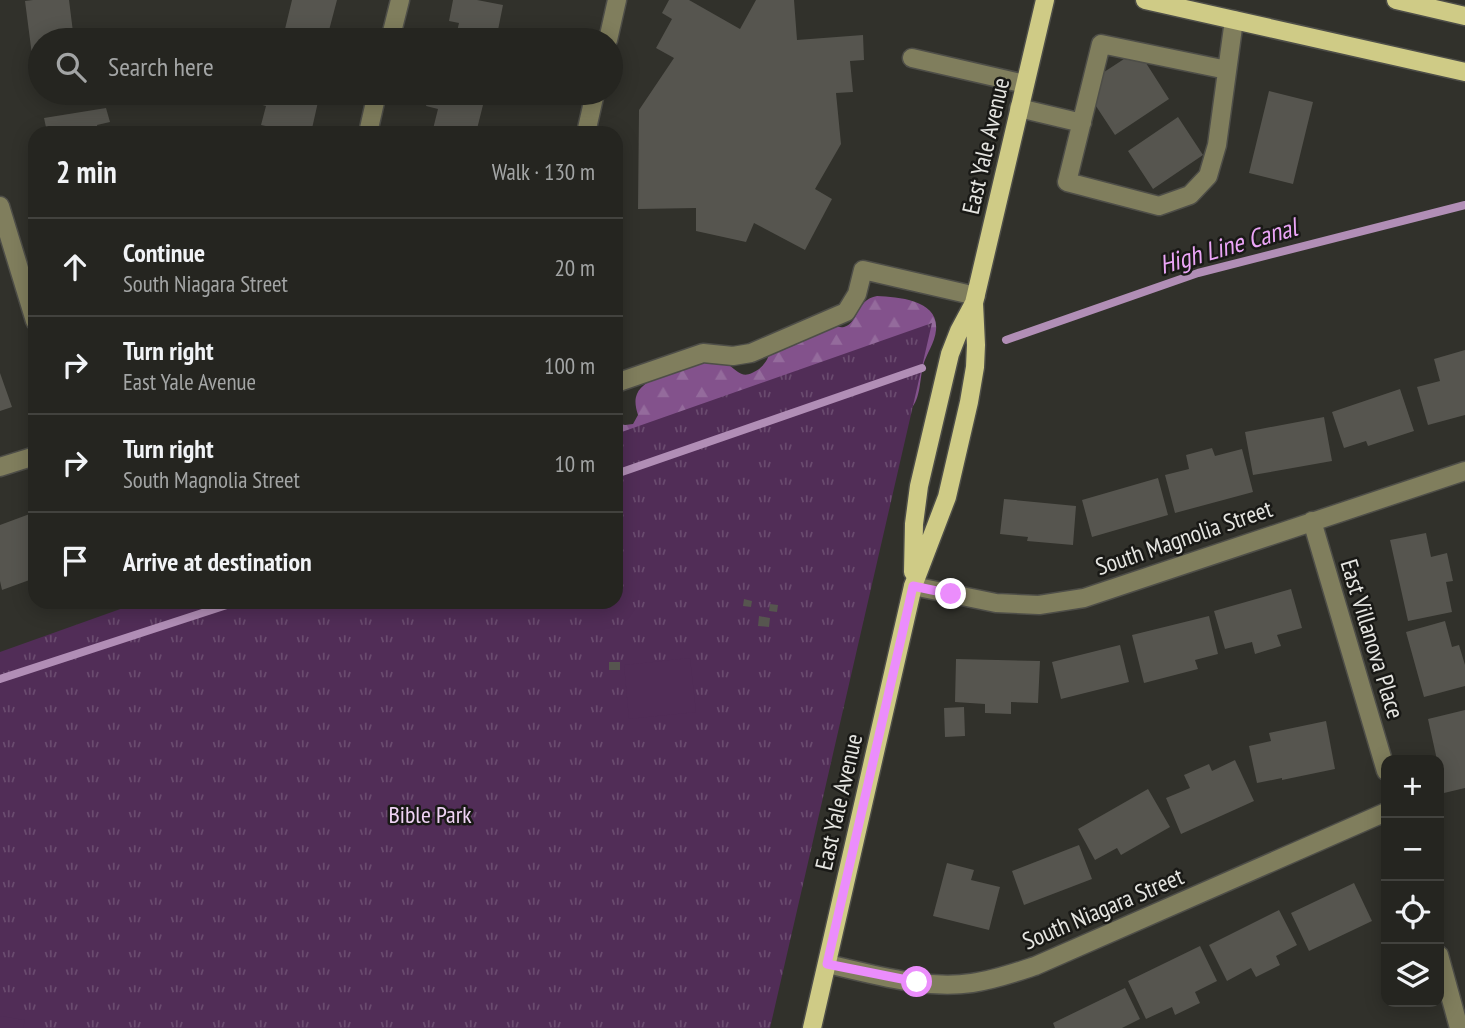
<!DOCTYPE html>
<html lang="en">
<head>
<meta charset="utf-8">
<style>
  :root { --surface:#252520; --page:#2d2d29; --text:#f1f3f6; --muted:#a3a5a5; --line:#42423e }
  body { margin:0; font-family:"PT Sans Narrow",sans-serif; background:var(--page); color:var(--text) }
  .controls { position:absolute; right:21px; bottom:21px; display:grid; overflow:hidden; border-radius:14px; box-shadow:0 4px 18px #0003 }
  .controls button { width:63px; height:63px; display:grid; place-items:center; padding:0; border:0; border-bottom:2px solid var(--line); background:var(--surface); color:var(--text); font:35px sans-serif }
  .stop { position:absolute; width:21px; height:21px; margin:-16px; border:5px solid #eb8dfc; border-radius:50%; background:#fff }
  .stop.end { background:#eb8dfc; border-color:#fff; box-shadow:0 2px 7px #0008 }
  .list { margin:0; padding:0; list-style:none }
  h2 { display:flex; justify-content:space-between; align-items:center; height:91px; margin:0; padding:0 28px; font-size:30px }
  h2 small { font-size:23px; font-weight:400; color:var(--muted) }
  .list li { display:grid; grid-template-columns:46px 1fr auto; gap:21px; align-items:center; box-sizing:border-box; height:98px; padding:0 28px; border-top:2px solid var(--line) }
  .list b { display:block; font-size:26px; white-space:nowrap }
  .list p { margin:0; font-size:23px; white-space:nowrap; color:var(--muted) }
  .list em { font-size:23px; font-style:normal; color:var(--muted) }
  .icon { flex:none; width:38px; height:38px; fill:none; stroke:currentColor; stroke-width:2; stroke-linecap:round; stroke-linejoin:round }
  .map { position:relative; flex:none; width:1465px; height:1028px; overflow:hidden }
  .search { position:absolute; background:var(--surface); box-shadow:0 4px 18px #0003; left:28px; top:28px; width:595px; height:77px; display:flex; align-items:center; gap:18px; box-sizing:border-box; padding:0 24px; border-radius:38px; color:var(--muted); font-size:26px }
  .panel { position:absolute; background:var(--surface); box-shadow:0 4px 18px #0003; left:28px; top:126px; width:595px; height:483px; border-radius:21px }
  .map>svg:first-child { display:block }
</style>
</head>
<body>
<div class="map">
<svg width="1465" height="1028" viewBox="0 0 1465 1028">
  <defs>
    <pattern id="forest-firs" width="22" height="20" patternUnits="userSpaceOnUse" patternTransform="scale(1.75)"><rect width="22" height="20" fill="#83528c"/><path d="M5 1l3.5 6h-7zM16 11l3.5 6h-7z" fill="#946b9c"/></pattern>
    <pattern id="park-tufts" width="24" height="20" patternUnits="userSpaceOnUse" patternTransform="scale(1.75)"><rect width="24" height="20" fill="#512d57"/><path d="M3 7l-1-3M5 7V3M7 7l1-3M15 17l-1-3M17 17v-4M19 17l1-3" fill="none" stroke="#6a4b6f"/></pattern>
  </defs>
  <rect width="100%" height="100%" fill="#31312b"/>
  <!-- forest -->
  <path fill="url(#forest-firs)" d="M877 296C899 297 939 300 936 330 935 343 926 354 923 366 919 383 921 400 908 412L616 494V423L625 425 633 424 638 415C636 408 634 401 637 394 644 376 696 360 714 362 719 362 725 363 729 365 737 371 742 378 752 373 777 361 766 342 781 330 789 323 817 322 828 324 833 325 838 328 844 327 859 323 855 300 877 296Z"/>
  <!-- park -->
  <path fill="url(#park-tufts)" d="M932 323 770 1028H0V652L140 602H616V434Z"/>
  <!-- garden -->
  <path fill="#512d57" d="M690 658 696 712 629 719 624 665Z
    M0 1016 25 1020 23 1028H0Z"/>
  <g fill="none" stroke-linecap="round" stroke-linejoin="round">
    <!-- stream -->
    <path stroke="#b18eb6" stroke-width="8" d="M1006 340 1198 273 1465 205
      M616 474 922 368
      M0 679 236 602"/>
  </g>
  <!-- building -->
  <path fill="#56554f" d="M33 0H69L74 40H40V85L36 86 25 1Z
    M292 0H337L327 38 285 29Z
    M453 0H477L503 5 496 40H455L459 23 449 21Z
    M669 0H689L740 29 756 0H794L797 40 863 35 864 60 850 61 853 92 836 93 841 144 815 189 832 199 805 250 754 223 746 242 696 231V208L638 209 639 110 674 58 656 48 672 19 662 13Z
    M1124 59 1146 63 1169 99 1115 135 1092 100 1098 76Z
    M1269 91 1313 102 1293 184 1249 173Z
    M261 93H320L311 133H296L261 125 266 106 259 104Z
    M429 93H486L476 133H432L438 109 426 106Z
    M106 108 110 122 97 125 99 133 47 132 44 118Z
    M1178 117 1203 155 1153 189 1128 151Z
    M1465 350V415L1428 425 1417 387 1440 381 1434 359Z
    M0 373 12 407 0 411Z
    M1400 389 1414 431 1368 446 1366 441 1344 448 1332 412Z
    M1324 417 1332 461 1253 475 1245 432Z
    M1212 448 1215 456 1242 449 1253 492 1175 513 1165 475 1189 469 1186 455Z
    M1158 478 1168 515 1092 537 1082 500Z
    M1004 499 1076 506 1073 545 1027 541 1028 537 1000 534Z
    M35 512V578L2 590 0 581V525Z
    M1426 533 1431 557 1447 553 1453 581 1446 582 1452 612 1408 621 1390 540Z
    M1291 589 1302 628 1277 635 1281 646 1255 654 1252 642 1225 649 1214 611Z
    M744 599 752 601 751 607 743 606Z
    M770 604 778 605 777 612 769 611Z
    M759 616 770 618 769 627 758 626Z
    M1209 616 1218 654 1195 660 1198 669 1144 683 1132 635Z
    M1445 621 1452 647 1459 645 1465 665V686L1424 697 1406 632Z
    M1120 645 1129 682 1061 699 1052 662Z
    M956 659 1040 661 1038 703 1011 702V714L985 713V704L955 702Z
    M609 662H620V670H609Z
    M964 707 965 736 945 737 944 708Z
    M1465 710V788L1444 793 1439 767V760H1437L1428 719Z
    M1326 721 1335 769 1282 780V778L1257 783 1249 746 1271 741 1269 733Z
    M1235 760 1254 801 1181 834 1166 798 1190 788 1184 775 1209 764 1212 771Z
    M1148 789 1170 827 1121 855 1117 848 1095 860 1078 829Z
    M1079 845 1092 879 1024 905 1012 871Z
    M947 863 974 870 971 880 1000 887 989 930 933 916Z
    M1354 883 1372 921 1309 951 1291 913Z
    M1279 910 1297 945 1276 956 1280 965 1256 977 1251 968 1227 981 1209 945Z
    M1200 946 1217 981 1195 992 1200 1003 1175 1015 1172 1007 1146 1019 1128 981Z
    M1125 988 1140 1019 1122 1028H1055L1053 1023Z"/>
  <g fill="none" stroke-linecap="round" stroke-linejoin="round">
    <defs>
      <path id="minor" d="M390 40 400 0
        M608 40 617 0
        M912 58 1025 84
        M1227 70 1101 44 1067 182 1159 206 1190 195 1208 176 1217 145 1234 20
        M1019 108 1082 123
        M368 133 377 93
        M586 133 595 93
        M0 206 35 321
        M616 383 703 353 733 356 751 353 846 312 857 294 863 270 976 296
        M0 467 35 456
        M1312 521 1386 771
        M913 586 996 603 1039 605 1084 598 1465 471
        M1439 955 1459 1028
        M827 964C874 974 924 990 972 983 994 980 1014 973 1035 966L1386 812"/>
      <path id="major" d="M1145 0 1465 72
        M1396 0 1465 16
        M913 572 914 524 919 486 950 354 959 331 974 303 1045 0
        M812 1028 913 586 947 497 969 402 975 367 976 345 974 303"/>
    </defs>
    <!-- minor casing -->
    <use href="#minor" stroke="#4e4e48" stroke-width="21"/>
    <!-- major casing -->
    <use href="#major" stroke="#4e4e48" stroke-width="21"/>
    <!-- minor -->
    <use href="#minor" stroke="#807e5d" stroke-width="18"/>
    <!-- major -->
    <use href="#major" stroke="#cfcb86" stroke-width="18"/>
  </g>
  <g fill="none" stroke-linecap="round" stroke-linejoin="round">
    <!-- route -->
    <path stroke="#eb8dfc" stroke-width="9" d="M917 982 827 964 913 586 951 594"/>
  </g>
  <g text-anchor="middle" stroke-width="5" stroke-linejoin="round" paint-order="stroke">
    <!-- street labels -->
    <g font-size="24" fill="#e5e5e1" stroke="#191916">
      <text transform="translate(986 146) rotate(-77)" y="8">East Yale Avenue</text>
      <text transform="translate(1184 538) rotate(-19)" y="8">South Magnolia Street</text>
      <text transform="translate(1372 639) rotate(73)" y="8">East Villanova Place</text>
      <text transform="translate(839 802) rotate(-77)" y="8">East Yale Avenue</text>
      <text transform="translate(1103 909) rotate(-23)" y="8">South Niagara Street</text>
    </g>
    <!-- park labels -->
    <g font-size="24" fill="#f0d4f5" stroke="#191916">
      <text x="430" y="823">Bible Park</text>
    </g>
    <!-- water labels -->
    <g font-size="26" font-style="italic" fill="#eba5f7" stroke="#191916">
      <text transform="translate(1228 246) rotate(-16)" y="9">High Line Canal</text>
    </g>
  </g>
</svg>
<div class="controls">
<button>+</button>
<button>−</button>
<button><svg class="icon" aria-label="locate" viewBox="0 0 24 24"><circle cx="12" cy="12" r="6"/><path d="M12 2v4M12 18v4M2 12h4M18 12h4"/></svg></button>
<button><svg class="icon" aria-label="layers" viewBox="0 0 24 24"><path d="M12 4l9 5-9 5-9-5zM3 14l9 5 9-5"/></svg></button>
</div>
<div class="stop" style="left:917px;top:982px"></div>
<div class="stop end" style="left:951px;top:594px"></div>
<div class="search"><svg class="icon" aria-label="search" viewBox="0 0 24 24"><circle cx="10" cy="10" r="6"/><path d="M15 15l6 6"/></svg>Search here</div>
<section class="panel">
<h2>2 min<small>Walk · 130 m</small></h2>
<ul class="list">
<li><svg class="icon" aria-label="ahead" viewBox="0 0 24 24"><path d="M12 20V5M6 11l6-6 6 6"/></svg><div><b>Continue</b><p>South Niagara Street</p></div><em>20 m</em></li>
<li><svg class="icon" aria-label="right" viewBox="0 0 24 24"><path d="M7 20v-9h11M14 6l5 5-5 5"/></svg><div><b>Turn right</b><p>East Yale Avenue</p></div><em>100 m</em></li>
<li><svg class="icon" aria-label="right" viewBox="0 0 24 24"><path d="M7 20v-9h11M14 6l5 5-5 5"/></svg><div><b>Turn right</b><p>South Magnolia Street</p></div><em>10 m</em></li>
<li><svg class="icon" aria-label="arrive" viewBox="0 0 24 24"><path d="M6 21V4h12l-3 4 3 4H6"/></svg><div><b>Arrive at destination</b></div></li>
</ul>
</section>
</div>
</body>
</html>
